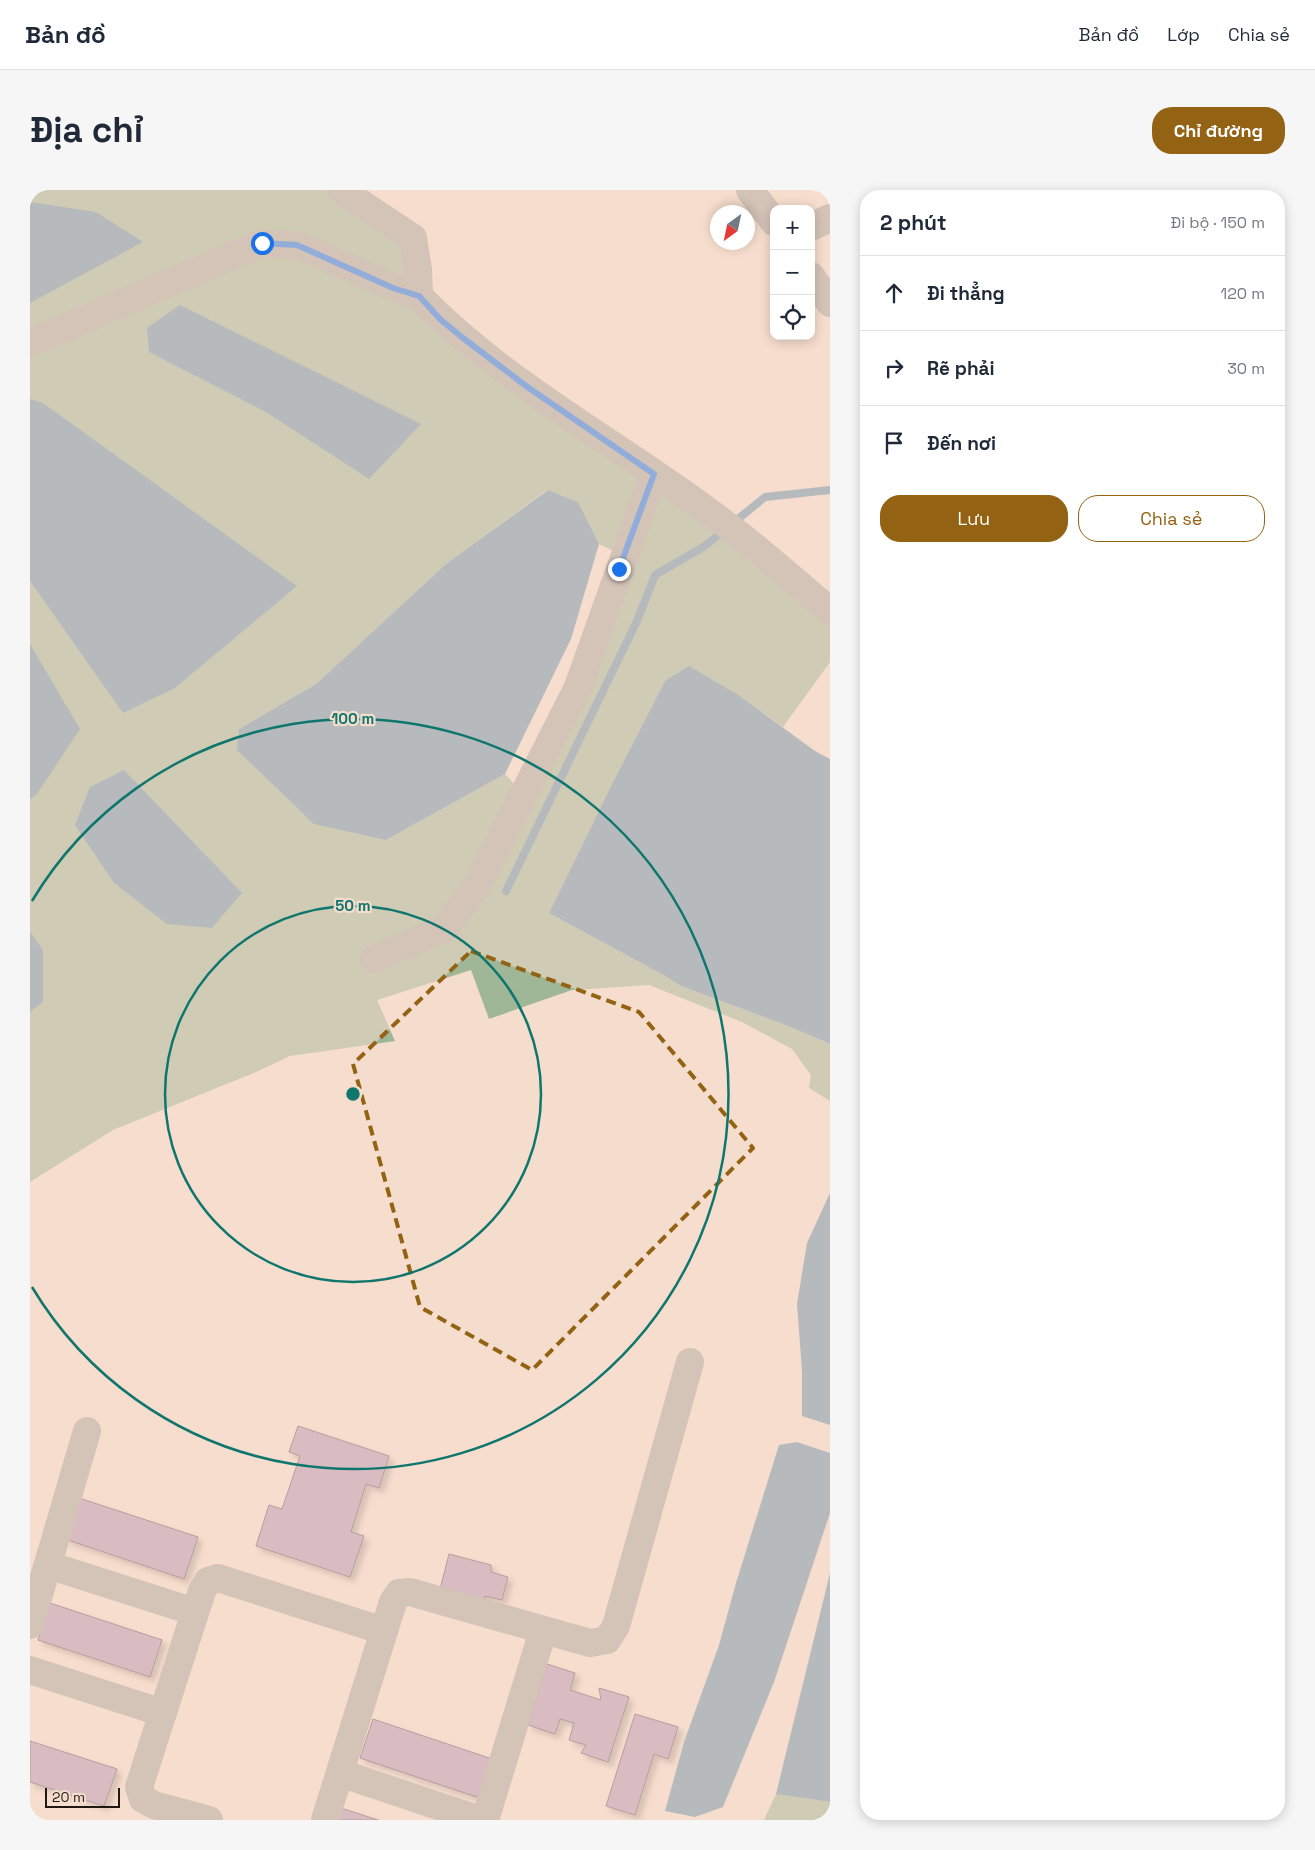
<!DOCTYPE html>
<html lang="vi">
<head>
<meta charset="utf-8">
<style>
  :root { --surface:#fff; --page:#f6f6f7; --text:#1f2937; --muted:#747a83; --line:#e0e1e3; --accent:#936213 }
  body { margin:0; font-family:"Space Grotesk",sans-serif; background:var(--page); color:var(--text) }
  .controls { position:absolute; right:15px; top:15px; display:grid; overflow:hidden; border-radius:10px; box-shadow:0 2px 12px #0003 }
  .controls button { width:45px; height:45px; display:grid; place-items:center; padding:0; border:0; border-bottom:1px solid var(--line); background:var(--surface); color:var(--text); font:25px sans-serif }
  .compass { position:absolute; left:680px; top:15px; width:45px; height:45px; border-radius:50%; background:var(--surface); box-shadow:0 2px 12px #0003; rotate:213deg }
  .scale { position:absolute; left:15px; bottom:12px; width:75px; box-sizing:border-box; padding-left:5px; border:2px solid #201712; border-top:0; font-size:14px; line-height:18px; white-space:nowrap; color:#201712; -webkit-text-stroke:4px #f5ddcd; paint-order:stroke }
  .stop { position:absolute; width:15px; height:15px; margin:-11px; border:4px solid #1a73e8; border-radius:50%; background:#fff }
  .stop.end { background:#1a73e8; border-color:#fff; box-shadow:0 1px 5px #0008 }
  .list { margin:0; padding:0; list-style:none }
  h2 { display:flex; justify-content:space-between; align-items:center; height:65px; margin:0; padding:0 20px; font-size:21px }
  h2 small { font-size:16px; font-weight:400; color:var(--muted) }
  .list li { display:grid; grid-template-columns:32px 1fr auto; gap:15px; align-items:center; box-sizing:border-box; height:75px; padding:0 20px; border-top:1px solid var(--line) }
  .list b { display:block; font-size:19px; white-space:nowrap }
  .list em { font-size:16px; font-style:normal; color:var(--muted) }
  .actions { display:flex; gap:10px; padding:15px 20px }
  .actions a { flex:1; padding:11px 0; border:1px solid var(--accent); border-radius:20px; text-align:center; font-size:18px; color:var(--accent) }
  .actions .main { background:var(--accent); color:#fff }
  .icon { flex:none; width:28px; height:28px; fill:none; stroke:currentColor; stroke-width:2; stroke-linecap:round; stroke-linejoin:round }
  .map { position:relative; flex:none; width:800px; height:1630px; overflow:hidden; border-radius:20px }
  header { display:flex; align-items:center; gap:30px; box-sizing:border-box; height:70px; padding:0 25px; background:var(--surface); border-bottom:1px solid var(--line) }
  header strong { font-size:24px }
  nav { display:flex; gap:28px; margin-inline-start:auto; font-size:18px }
  .intro { display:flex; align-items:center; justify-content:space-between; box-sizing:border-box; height:120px; padding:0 30px }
  h1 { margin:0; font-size:35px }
  .button { padding:12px 22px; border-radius:20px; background:var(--accent); color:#fff; font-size:18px; font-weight:700 }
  main { display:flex; gap:30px; padding:0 30px }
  aside { flex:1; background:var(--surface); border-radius:20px; box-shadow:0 2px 12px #0003 }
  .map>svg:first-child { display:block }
</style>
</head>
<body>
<header>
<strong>Bản đồ</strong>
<nav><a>Bản đồ</a><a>Lớp</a><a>Chia sẻ</a></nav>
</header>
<div class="intro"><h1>Địa chỉ</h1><a class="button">Chỉ đường</a></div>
<main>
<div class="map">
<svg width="800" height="1630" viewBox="0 0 800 1630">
  <defs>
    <filter id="shadow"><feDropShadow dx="4.5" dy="4.5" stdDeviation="2.5" flood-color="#0004"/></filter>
  </defs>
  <rect width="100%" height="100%" fill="#f5ddcd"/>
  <!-- green -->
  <path fill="#a0b797" d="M0 0H295L375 53 380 94 269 47 0 143Z
    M233 62 265 64 383 113 614 288 586 362 569 354 548 312 517 300 417 373 286 494 209 539 356 650 475 584 487 597 628 299 800 432V472L753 537 710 506 635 491 584 590 519 723 635 786 651 796 758 836 800 854V911L779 898 781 885 762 859 712 832 619 795 542 800 459 829 441 780 347 810 365 851 260 866 226 882 83 940 0 992V163Z
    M746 1604 800 1612V1630H734Z"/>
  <!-- water -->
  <path fill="#6a91a8" d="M0 12 66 22 113 52 0 113Z
    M150 115 391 234 339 289 236 222 119 162 117 138Z
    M0 209 13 213 267 396 145 498 93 523 0 391Z
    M518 300 548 312 569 354 541 449 475 584 356 650 284 634 207 560 209 539 286 494 417 373Z
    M0 454 50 539 7 604 0 609Z
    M659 476 710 506 785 561 800 569V854L758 836 651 796 635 786 519 723 584 590 635 491Z
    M94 580 212 703 182 738 137 734 84 693 45 635 60 597Z
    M0 742 13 760V812L0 822Z
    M800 1003V1235L772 1226V1181L767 1114 777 1053Z
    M767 1252 800 1263V1323L744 1492 693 1617 665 1627 635 1621 654 1552 689 1455 706 1393 749 1255Z
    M800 1383V1612L746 1604Z"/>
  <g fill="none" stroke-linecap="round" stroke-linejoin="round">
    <!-- stream -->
    <path stroke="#6a91a8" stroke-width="8" d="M476 701 607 431 625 385 675 356 735 307 800 300"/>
  </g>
  <!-- building -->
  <path fill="#b796b3" stroke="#655363" filter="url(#shadow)" d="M268 1236 359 1266 349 1298 336 1294 321 1342 334 1346 320 1387 226 1356 239 1315 252 1319 270 1266 259 1262Z
    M49 1308 168 1347 154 1389 35 1349Z
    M419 1364 461 1375V1382L478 1387 472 1410 455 1406 452 1415 409 1403Z
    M20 1413 132 1450 120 1487 8 1450Z
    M517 1474 545 1483 540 1500 571 1510 569 1498 599 1507 578 1572 551 1563 556 1555 539 1550 544 1533 530 1529 525 1544 498 1535Z
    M605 1524 648 1537 638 1569 624 1564 605 1625 576 1616Z
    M343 1529 462 1569 450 1608 330 1568Z
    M0 1551 87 1579 74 1616 0 1592Z
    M311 1618 348 1630H307Z"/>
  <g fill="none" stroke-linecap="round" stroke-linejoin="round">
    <!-- street -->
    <path stroke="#aca49b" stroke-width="28" d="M311 0 383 48 388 80 389 106C469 189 578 248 671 316 716 348 758 385 800 421
      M720 0 744 32
      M781 37 800 28
      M781 86 800 113
      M0 153 232 53 267 55 363 97 389 106
      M344 769 414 739 447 696 548 497 624 284
      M18 1375 165 1422
      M0 1435 57 1241
      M0 1480 133 1523
      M310 1583 450 1630
      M179 1630 124 1615 113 1609 109 1597 172 1401 178 1391 188 1388 354 1441
      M295 1630 363 1412 369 1403 380 1402 560 1453 577 1450 586 1436 660 1172
      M455 1630 513 1441"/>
  </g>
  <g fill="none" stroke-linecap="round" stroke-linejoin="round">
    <!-- route -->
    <path stroke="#1a73e8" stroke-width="6" d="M232 53 267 55 363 98 389 106 411 130 433 148 496 196 624 284 589 379"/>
  </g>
  <!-- marked area -->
  <path d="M0 0H800V1630H0ZM441 761 609 822 723 958 502 1180 390 1117 323 874Z" fill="#f5ddcd" fill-opacity=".55" fill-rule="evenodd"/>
  <path fill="none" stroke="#936213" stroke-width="4" stroke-dasharray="10 6" stroke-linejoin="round" d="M441 761 609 822 723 958 502 1180 390 1117 323 874Z"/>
  <!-- distance rings -->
  <g fill="none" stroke="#0f766e" stroke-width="2.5">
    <circle cx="323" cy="904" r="188"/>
    <path d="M2 711A375 375 0 1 1 2 1097"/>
  </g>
  <circle cx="323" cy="904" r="8" fill="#0f766e" stroke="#f5ddcd" stroke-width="2.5"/>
  <g font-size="15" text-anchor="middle" font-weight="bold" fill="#0f766e" stroke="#f5ddcd" stroke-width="4.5" stroke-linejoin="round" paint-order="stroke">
    <text x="323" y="534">100 m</text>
    <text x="323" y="721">50 m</text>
  </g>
</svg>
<div class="controls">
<button>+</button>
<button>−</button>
<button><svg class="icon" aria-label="locate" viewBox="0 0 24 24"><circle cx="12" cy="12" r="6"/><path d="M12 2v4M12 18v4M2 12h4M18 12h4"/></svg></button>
</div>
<svg class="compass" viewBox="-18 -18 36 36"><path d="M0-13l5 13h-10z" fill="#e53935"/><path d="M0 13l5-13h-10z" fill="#747a83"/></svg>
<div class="scale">20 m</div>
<div class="stop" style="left:232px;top:53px"></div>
<div class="stop end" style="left:589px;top:379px"></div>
</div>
<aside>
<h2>2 phút<small>Đi bộ · 150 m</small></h2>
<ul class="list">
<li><svg class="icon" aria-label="ahead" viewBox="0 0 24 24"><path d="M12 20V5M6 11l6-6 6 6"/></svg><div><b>Đi thẳng</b></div><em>120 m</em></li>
<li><svg class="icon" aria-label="right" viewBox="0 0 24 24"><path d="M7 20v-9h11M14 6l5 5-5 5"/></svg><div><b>Rẽ phải</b></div><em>30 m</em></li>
<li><svg class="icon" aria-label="arrive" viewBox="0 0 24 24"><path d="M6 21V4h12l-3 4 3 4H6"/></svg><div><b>Đến nơi</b></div></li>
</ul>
<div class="actions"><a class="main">Lưu</a><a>Chia sẻ</a></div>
</aside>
</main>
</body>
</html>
